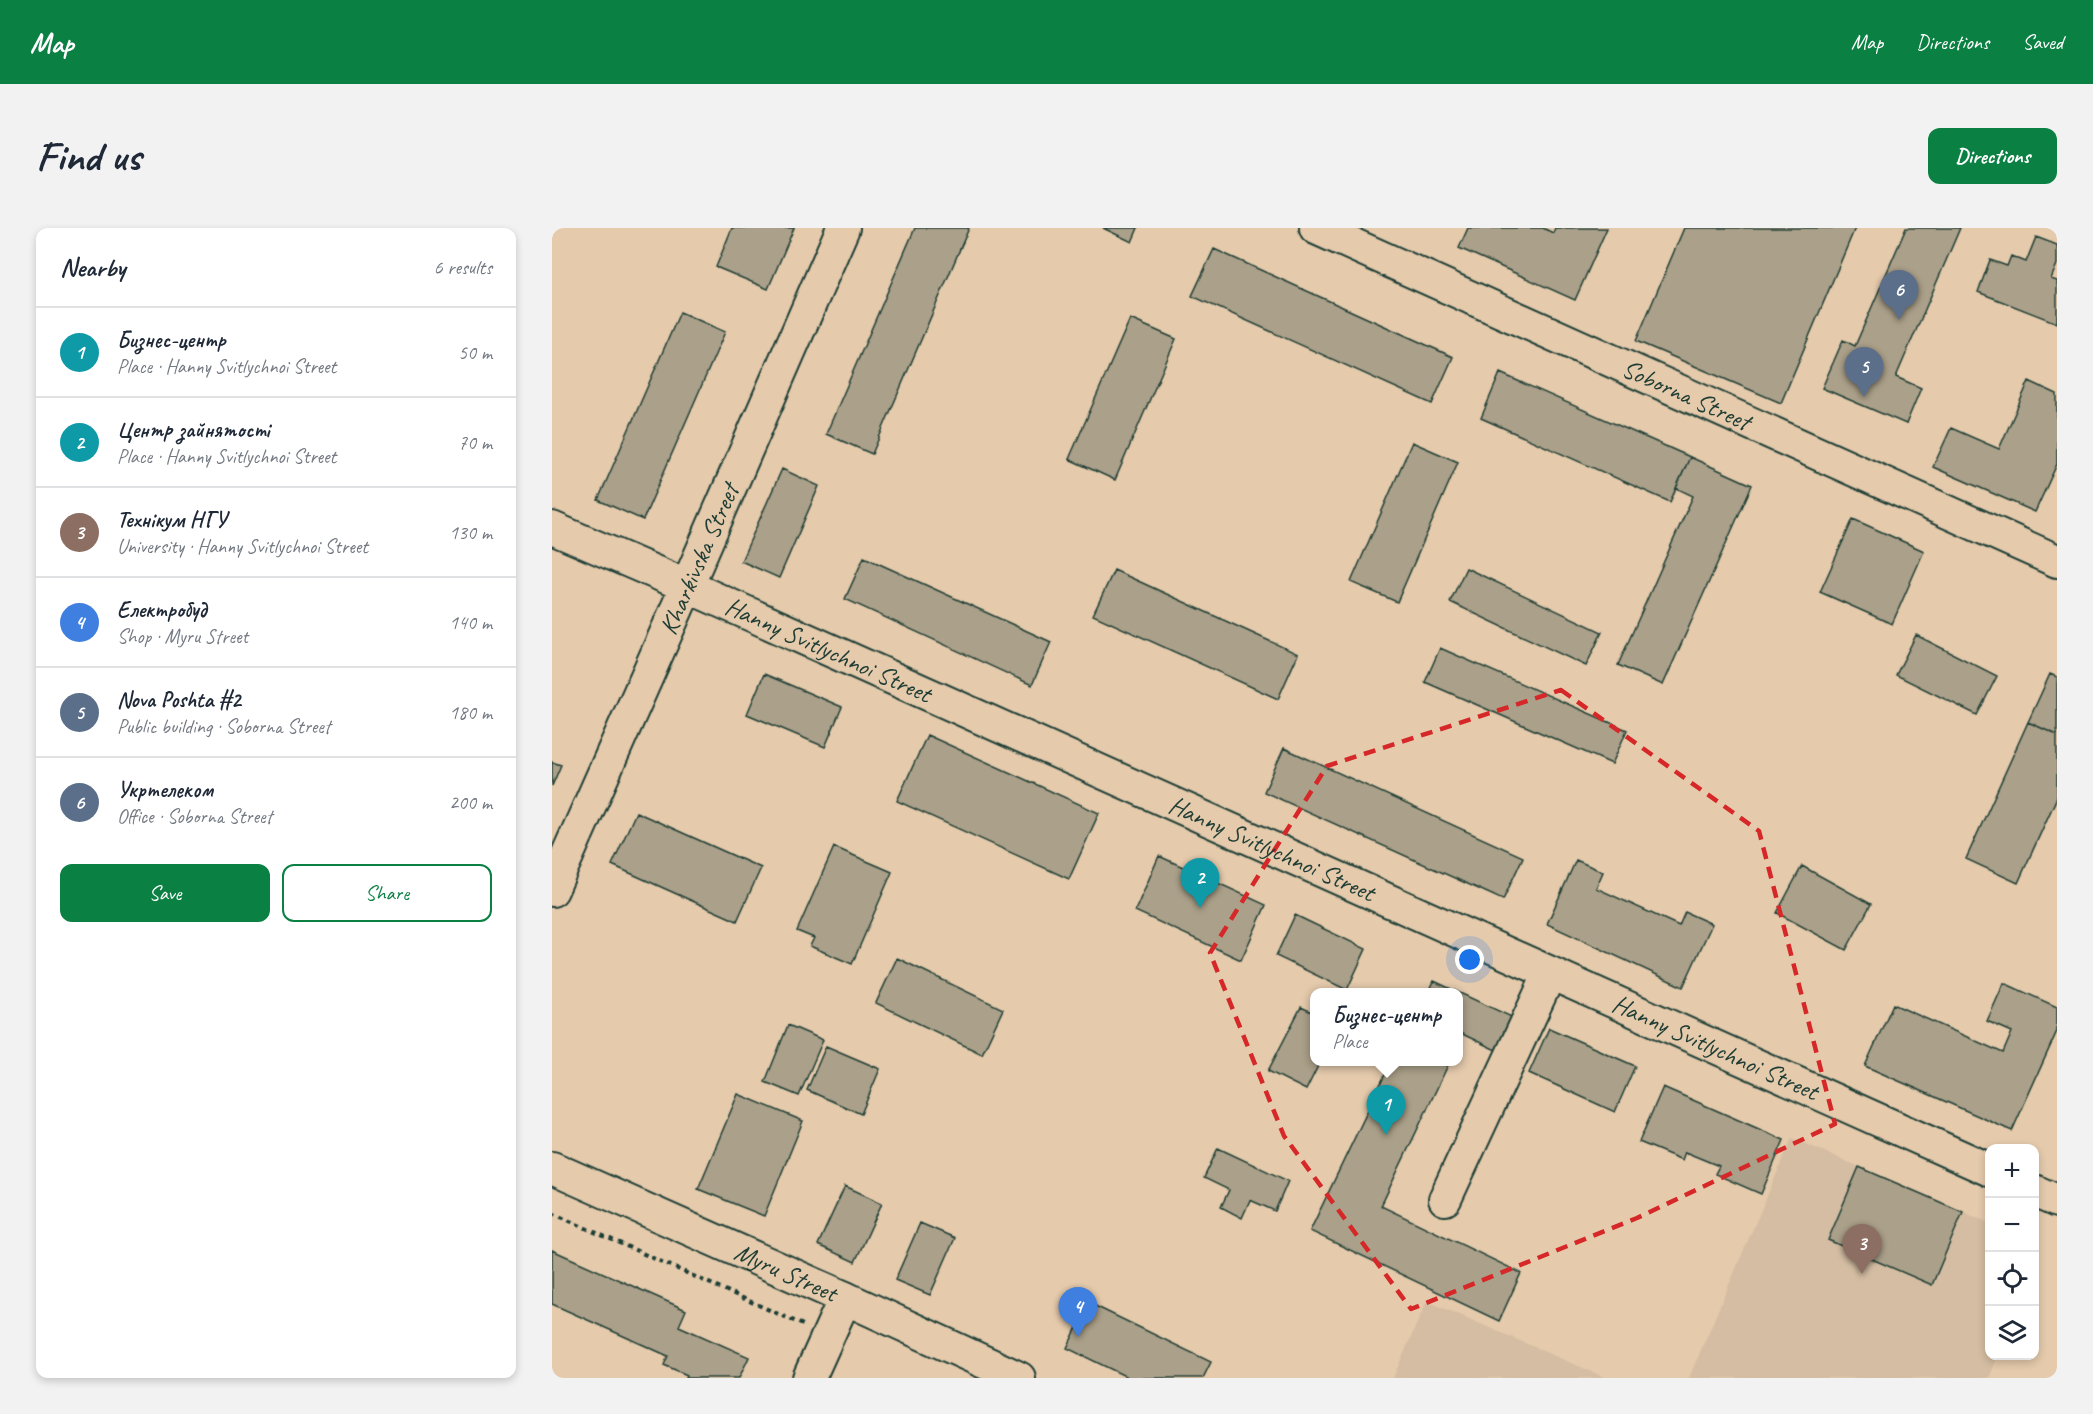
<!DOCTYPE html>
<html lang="en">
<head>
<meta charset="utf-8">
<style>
  :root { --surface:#fff; --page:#f2f2f3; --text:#1f2937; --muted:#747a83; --line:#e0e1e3; --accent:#0b8043 }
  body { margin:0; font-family:Caveat,sans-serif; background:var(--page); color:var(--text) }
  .controls { position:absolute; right:18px; bottom:18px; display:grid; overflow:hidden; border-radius:12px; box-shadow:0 3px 9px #0003 }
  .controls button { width:54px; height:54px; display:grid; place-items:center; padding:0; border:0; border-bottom:2px solid var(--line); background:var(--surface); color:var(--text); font:30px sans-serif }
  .you { position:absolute; left:918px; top:732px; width:21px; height:21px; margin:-15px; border:4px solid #fff; border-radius:50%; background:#1a73e8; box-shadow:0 0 0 9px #1a73e833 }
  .badge { display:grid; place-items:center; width:39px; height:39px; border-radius:50%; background:var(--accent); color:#fff; font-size:20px; font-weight:700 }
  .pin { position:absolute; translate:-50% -50px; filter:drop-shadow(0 2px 3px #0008) }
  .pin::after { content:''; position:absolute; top:32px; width:21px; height:18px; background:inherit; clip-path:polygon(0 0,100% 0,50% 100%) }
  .popup { position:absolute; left:758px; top:760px; width:153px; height:78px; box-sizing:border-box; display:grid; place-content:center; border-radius:12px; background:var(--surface); filter:drop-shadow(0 2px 4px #0005); font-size:20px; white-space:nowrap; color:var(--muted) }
  .popup b { font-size:22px; color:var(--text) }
  .popup::after { content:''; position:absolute; left:50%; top:100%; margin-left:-12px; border:12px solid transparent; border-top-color:var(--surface) }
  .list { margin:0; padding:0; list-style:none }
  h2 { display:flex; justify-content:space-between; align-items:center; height:78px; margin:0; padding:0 24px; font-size:26px }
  h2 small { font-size:20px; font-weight:400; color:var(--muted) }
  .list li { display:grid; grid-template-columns:39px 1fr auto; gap:18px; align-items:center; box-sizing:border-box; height:90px; padding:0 24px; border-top:2px solid var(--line) }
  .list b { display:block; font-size:22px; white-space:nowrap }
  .list p { margin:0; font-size:20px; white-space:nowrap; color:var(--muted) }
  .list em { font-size:20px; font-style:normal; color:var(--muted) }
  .actions { display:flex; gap:12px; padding:18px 24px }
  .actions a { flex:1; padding:14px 0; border:2px solid var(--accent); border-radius:12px; text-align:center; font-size:21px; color:var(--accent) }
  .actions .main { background:var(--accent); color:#fff }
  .icon { flex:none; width:33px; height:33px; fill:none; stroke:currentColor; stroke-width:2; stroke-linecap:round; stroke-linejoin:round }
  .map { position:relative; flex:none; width:1505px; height:1150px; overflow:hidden; border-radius:12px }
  header { display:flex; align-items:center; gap:36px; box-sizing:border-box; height:84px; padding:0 30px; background:var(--accent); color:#fff }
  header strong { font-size:28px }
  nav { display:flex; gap:33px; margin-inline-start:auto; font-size:21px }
  .intro { display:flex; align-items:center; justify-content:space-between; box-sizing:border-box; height:144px; padding:0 36px }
  h1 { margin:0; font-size:42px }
  .button { padding:15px 27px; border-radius:12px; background:var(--accent); color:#fff; font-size:21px; font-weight:700 }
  main { display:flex; gap:36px; padding:0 36px }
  aside { flex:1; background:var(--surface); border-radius:12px; box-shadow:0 3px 9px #0003 }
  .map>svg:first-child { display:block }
</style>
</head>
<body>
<header>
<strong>Map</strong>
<nav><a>Map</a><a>Directions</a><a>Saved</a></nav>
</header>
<div class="intro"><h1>Find us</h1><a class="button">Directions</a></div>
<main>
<aside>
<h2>Nearby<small>6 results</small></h2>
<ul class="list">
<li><span class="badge" style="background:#0f9aa8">1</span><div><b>Бизнес-центр</b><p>Place · Hanny Svitlychnoi Street</p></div><em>50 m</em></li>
<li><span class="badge" style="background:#0f9aa8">2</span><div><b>Центр зайнятості</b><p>Place · Hanny Svitlychnoi Street</p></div><em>70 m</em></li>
<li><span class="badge" style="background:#8d6e63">3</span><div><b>Технікум НГУ</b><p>University · Hanny Svitlychnoi Street</p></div><em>130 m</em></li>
<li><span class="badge" style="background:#3f7fe0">4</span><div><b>Електробуд</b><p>Shop · Myru Street</p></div><em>140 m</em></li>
<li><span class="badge" style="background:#5c6f8a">5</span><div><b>Nova Poshta #2</b><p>Public building · Soborna Street</p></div><em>180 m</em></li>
<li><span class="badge" style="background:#5c6f8a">6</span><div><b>Укртелеком</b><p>Office · Soborna Street</p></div><em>200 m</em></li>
</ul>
<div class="actions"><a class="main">Save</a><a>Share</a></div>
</aside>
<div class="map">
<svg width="1505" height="1150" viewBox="0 0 1505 1150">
  <rect width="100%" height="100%" fill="#e5caac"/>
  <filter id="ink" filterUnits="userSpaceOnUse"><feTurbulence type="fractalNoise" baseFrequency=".0167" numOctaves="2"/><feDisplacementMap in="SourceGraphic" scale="12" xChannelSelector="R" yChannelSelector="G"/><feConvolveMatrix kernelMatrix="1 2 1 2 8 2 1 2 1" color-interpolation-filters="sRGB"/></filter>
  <g filter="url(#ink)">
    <!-- built -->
    <path fill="#d4bda2" d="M1240 910 1437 995 1438 1128H1446L1437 1150H1137Z
      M875 1073 1054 1150H841Z"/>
    <!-- building -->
    <path fill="#aba089" stroke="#1f3d34" stroke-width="1.5" d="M180 0H242L216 61 164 39Z
      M363 0H417L320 226 274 206Z
      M551 0H586L580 14Z
      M916 0H991L1001 5 1003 0H1055L1023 72 907 20Z
      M1132 0H1303L1229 175 1084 113Z
      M1354 0H1408L1344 149 1369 160 1354 196 1270 160 1291 112 1303 118Z
      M1484 9 1505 17V36L1499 51 1505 53V95L1426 64 1438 32 1455 38 1459 28 1474 34Z
      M662 21 901 129 880 176 640 68Z
      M128 84 173 104 91 292 46 272Z
      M578 91 624 111 563 252 517 231Z
      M948 145 1138 229 1118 274 929 190Z
      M1477 153 1505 166V236L1483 284 1381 239 1399 200 1447 221Z
      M860 214 906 234 845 374 799 354Z
      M1138 229 1200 257 1111 457 1066 437 1141 268 1124 260Z
      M230 241 267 258 227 350 189 333Z
      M1301 291 1372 323 1340 396 1268 364Z
      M312 329 499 414 480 457 293 371Z
      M914 340 1050 404 1034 438 898 374Z
      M562 342 746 426 726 471 541 387Z
      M1364 407 1445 448 1425 487 1344 447Z
      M888 420 1075 502 1060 536 873 454Z
      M212 446 290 479 273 519 195 486Z
      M1498 446 1505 449V507L1476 494Z
      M1476 494 1505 507V569L1466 655 1414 631Z
      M375 507 547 585 517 651 345 573Z
      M732 520 971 629 951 672 712 564Z
      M0 534 9 537 0 558Z
      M84 584 209 640 185 693 60 637Z
      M282 619 340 644 300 736 258 718 262 710 245 703Z
      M607 628 714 677 689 732 583 683Z
      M1024 632 1051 644 1044 660 1127 698 1133 684 1160 696 1131 759 995 696Z
      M1250 638 1319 676 1294 722 1225 685Z
      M743 687 814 721 795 762 724 728Z
      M345 730 451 781 430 826 324 775Z
      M882 753 964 791 948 824 906 804V764H877Z
      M1452 755 1505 779V803L1460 903 1313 838 1341 776 1451 825 1460 804 1435 793Z
      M749 779 762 785V834H768L754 862 716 843Z
      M236 797 271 812 247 868 213 854Z
      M997 800 1083 838 1063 884 977 845Z
      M274 818 328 841 309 886 255 862Z
      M839 834 897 835 829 978 969 1045 947 1093 758 1003Z
      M1111 859 1232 912 1209 966 1163 946 1167 938 1133 924 1130 932 1087 914Z
      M186 866 251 893 212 988 146 961Z
      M666 920 736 953 723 983 698 972 690 990 669 979 677 962 652 950Z
      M1307 939 1411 984 1380 1057 1276 1012Z
      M293 958 330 975 303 1034 266 1017Z
      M368 995 403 1010 378 1067 343 1052Z
      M0 1022 134 1082 127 1098 197 1129 187 1150H134L135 1147 112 1137 116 1128 0 1076Z
      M537 1075 659 1134 651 1150H577L515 1120Z"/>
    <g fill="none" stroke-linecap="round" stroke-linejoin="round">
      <defs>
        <g id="minor">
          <path id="s1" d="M764 0 1505 333"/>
          <path id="s2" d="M0 300 135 358 1438 942"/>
          <path id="s3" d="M0 662 135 358 291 0"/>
          <path id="s4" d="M0 940 293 1070 467 1150"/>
          <path d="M1482 963 1505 973"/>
          <path d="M893 971 998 745"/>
          <path d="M257 1150 293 1070"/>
        </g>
      </defs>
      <!-- minor casing -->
      <use href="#minor" stroke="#1f3d34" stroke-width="36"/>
      <!-- path -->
      <path stroke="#1f3d34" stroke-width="4" stroke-dasharray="4.5 4.5" stroke-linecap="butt" d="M0 985 251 1097"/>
      <!-- minor -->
      <use href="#minor" stroke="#e5caac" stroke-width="32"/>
    </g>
  </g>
  <!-- marked area -->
  <path fill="none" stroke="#d62828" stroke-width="4.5" stroke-dasharray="12 8" stroke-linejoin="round" d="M1009 462 1207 603 1283 896 1085 990 859 1081 732 908 658 725 775 538Z"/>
  <g text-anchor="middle" stroke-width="4.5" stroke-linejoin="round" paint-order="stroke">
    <!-- street labels -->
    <g font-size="26" fill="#1f3d34" stroke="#e5caac">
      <text dy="9" stroke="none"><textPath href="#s1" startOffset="406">Soborna Street</textPath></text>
      <text dy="9" stroke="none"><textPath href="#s3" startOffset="362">Kharkivska Street</textPath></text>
      <text dy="9" stroke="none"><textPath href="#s2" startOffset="302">Hanny Svitlychnoi Street</textPath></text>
      <text dy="9" stroke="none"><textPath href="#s2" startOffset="788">Hanny Svitlychnoi Street</textPath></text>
      <text dy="9" stroke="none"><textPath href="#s2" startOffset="1274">Hanny Svitlychnoi Street</textPath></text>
      <text dy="9" stroke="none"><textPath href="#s4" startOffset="256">Myru Street</textPath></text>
    </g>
  </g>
</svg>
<div class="controls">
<button>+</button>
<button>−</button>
<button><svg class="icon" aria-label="locate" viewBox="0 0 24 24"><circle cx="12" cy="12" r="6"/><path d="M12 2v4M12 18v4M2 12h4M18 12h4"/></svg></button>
<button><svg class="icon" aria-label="layers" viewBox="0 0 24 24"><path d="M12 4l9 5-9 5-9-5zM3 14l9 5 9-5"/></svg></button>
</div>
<div class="you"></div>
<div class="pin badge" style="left:834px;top:907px;background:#0f9aa8">1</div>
<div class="popup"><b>Бизнес-центр</b>Place</div>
<div class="pin badge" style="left:648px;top:680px;background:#0f9aa8">2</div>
<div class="pin badge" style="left:1310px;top:1046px;background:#8d6e63">3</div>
<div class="pin badge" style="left:526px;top:1109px;background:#3f7fe0">4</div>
<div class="pin badge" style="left:1312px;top:169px;background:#5c6f8a">5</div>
<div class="pin badge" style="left:1347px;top:92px;background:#5c6f8a">6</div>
</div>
</main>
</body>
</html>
